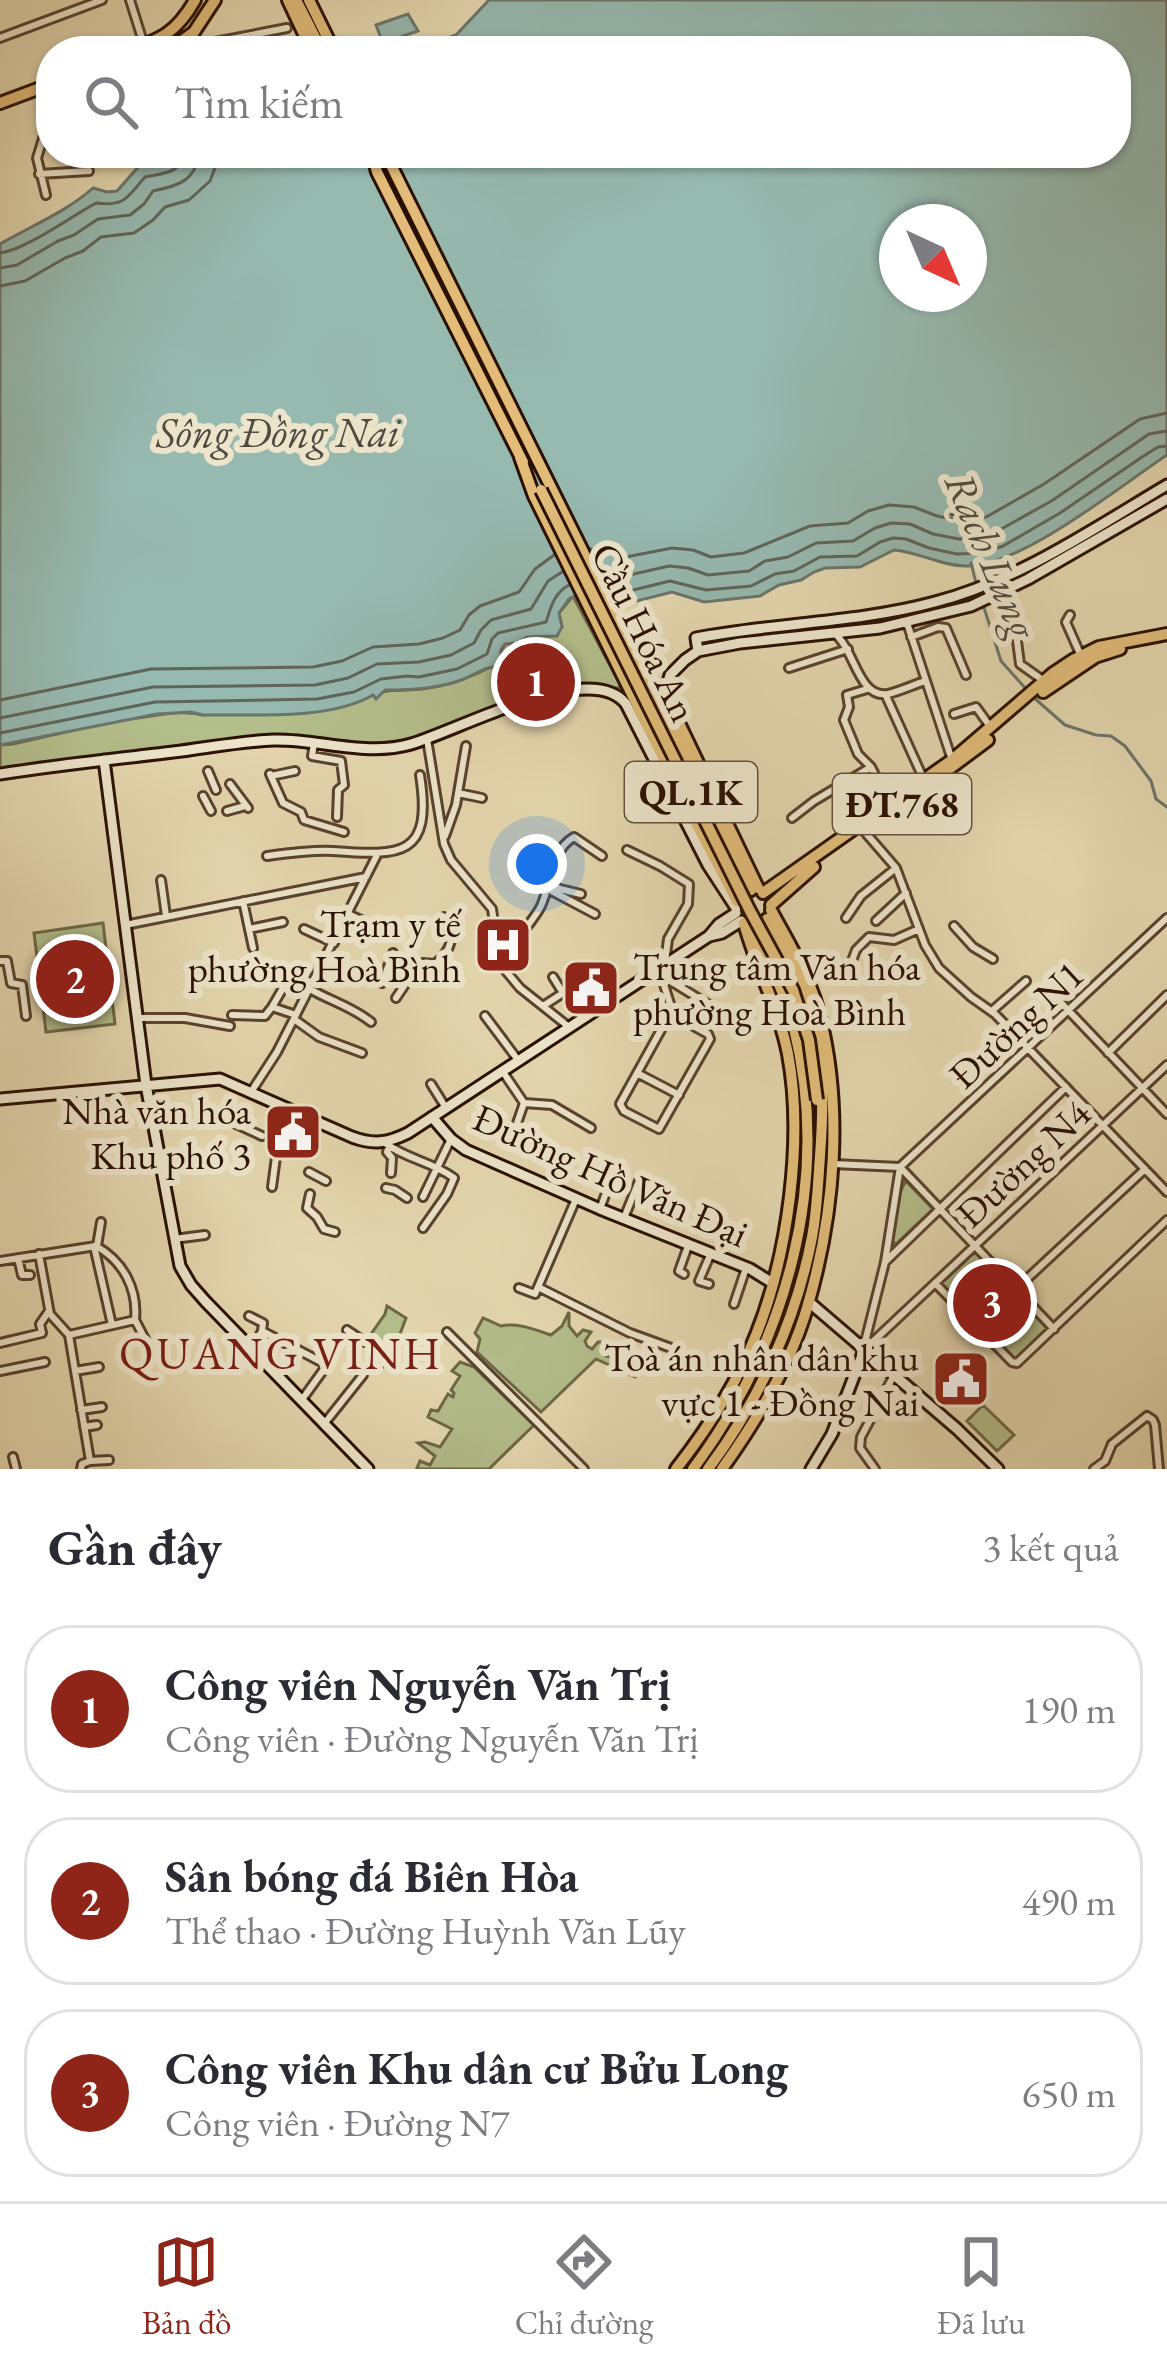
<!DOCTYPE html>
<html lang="vi">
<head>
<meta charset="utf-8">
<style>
  :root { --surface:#fff; --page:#f2f2f3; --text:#2b2b33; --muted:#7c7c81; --line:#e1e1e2; --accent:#8f2418 }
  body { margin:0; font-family:"EB Garamond",serif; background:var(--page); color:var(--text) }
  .compass { position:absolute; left:879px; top:204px; width:108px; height:108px; border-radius:50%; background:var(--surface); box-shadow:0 3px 9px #0004; rotate:136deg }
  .you { position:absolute; left:537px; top:864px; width:42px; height:42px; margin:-30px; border:9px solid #fff; border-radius:50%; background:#1a73e8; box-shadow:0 0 0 18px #1a73e833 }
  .badge { display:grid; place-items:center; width:78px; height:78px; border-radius:50%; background:var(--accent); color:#fff; font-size:39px; font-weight:700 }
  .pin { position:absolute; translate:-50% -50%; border:6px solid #fff; box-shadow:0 3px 12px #0006 }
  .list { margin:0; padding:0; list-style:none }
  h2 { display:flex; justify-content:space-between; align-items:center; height:156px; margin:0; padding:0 48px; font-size:51px }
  h2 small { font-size:39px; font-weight:400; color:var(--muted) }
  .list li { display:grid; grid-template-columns:78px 1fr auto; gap:36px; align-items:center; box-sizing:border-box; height:168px; margin:0 24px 24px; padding:0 24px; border:3px solid var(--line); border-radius:48px }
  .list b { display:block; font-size:45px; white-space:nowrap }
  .list p { margin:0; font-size:39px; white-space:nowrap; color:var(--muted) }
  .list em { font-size:39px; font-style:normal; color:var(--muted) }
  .icon { flex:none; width:66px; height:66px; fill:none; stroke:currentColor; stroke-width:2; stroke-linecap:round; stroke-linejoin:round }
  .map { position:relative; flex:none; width:1167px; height:1469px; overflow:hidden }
  .search { position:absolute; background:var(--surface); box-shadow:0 3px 9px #0004; left:36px; right:36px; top:36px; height:132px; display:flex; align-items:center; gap:30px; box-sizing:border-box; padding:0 42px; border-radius:48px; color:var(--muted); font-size:45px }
  .sheet { height:732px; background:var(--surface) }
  nav { display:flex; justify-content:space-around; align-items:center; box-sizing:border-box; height:168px; border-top:3px solid var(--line); background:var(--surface); font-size:33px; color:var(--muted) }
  nav a { display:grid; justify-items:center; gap:6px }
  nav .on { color:var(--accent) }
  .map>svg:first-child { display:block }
</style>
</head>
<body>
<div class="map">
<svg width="1167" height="1469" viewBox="0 0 1167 1469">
  <rect width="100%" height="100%" fill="#e4d7af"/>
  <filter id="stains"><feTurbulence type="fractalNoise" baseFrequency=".00167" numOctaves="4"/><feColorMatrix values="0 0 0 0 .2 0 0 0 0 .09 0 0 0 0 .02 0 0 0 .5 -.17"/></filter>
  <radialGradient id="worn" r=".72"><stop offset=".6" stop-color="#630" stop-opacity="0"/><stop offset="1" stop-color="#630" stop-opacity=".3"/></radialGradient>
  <!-- green -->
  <path fill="#b3be8b" stroke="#6e6747" stroke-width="3" d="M573 596 621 686 616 689C552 672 475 721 413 739 370 752 328 734 285 738 190 746 95 760 0 771V745L13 744 122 719C149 719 176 708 203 715L373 695C390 688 406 691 422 689 440 687 486 674 496 661 500 656 501 649 505 644 521 643 546 633 562 627L559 613Z
    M103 923 115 1024 46 1032 34 933Z
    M906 1181 933 1209 896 1244 892 1241C894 1222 895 1197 906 1181Z
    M974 1250 1050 1329 1015 1361 938 1283Z
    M387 1306 406 1318 392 1355 380 1371 373 1364 375 1359 370 1354 374 1345 368 1341 369 1337 385 1314Z
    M569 1312V1326L577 1336 583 1330 591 1332 585 1341 587 1346 592 1349 598 1342H601L605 1345 606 1356 624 1360 631 1357 653 1363 651 1368 645 1364 635 1377 596 1359 541 1412 477 1352 480 1339 475 1333 483 1318 501 1326C517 1322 536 1330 551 1335L562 1326Z
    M460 1362 474 1367 534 1425 489 1469H419L417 1468 420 1461 430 1465 435 1456 418 1443 425 1442 440 1447 452 1429 428 1417 431 1410 438 1411 448 1394 453 1397 454 1393 451 1390 460 1376 452 1371Z
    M983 1405 1014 1435 997 1451 967 1421Z"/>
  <!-- water -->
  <path fill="#96b9b0" stroke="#6a756b" stroke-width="3" fill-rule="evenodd" d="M489 0H1167V455C1120 486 1021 567 966 566 941 566 919 552 894 550L860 567 825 568 814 572 801 580 779 585 760 596 704 602 672 592 625 604 605 597 579 594 569 599 559 613 562 627 557 636 527 637 517 643 505 644 501 650V666C487 666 477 673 464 679 439 689 410 690 385 690L376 699 373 695C328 721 254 714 203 715L191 712 157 714 0 745V244C31 226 66 212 93 188L107 192 117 191 140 165 166 161 178 153H1116V51H427L434 43 456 35ZM897 222H969V294H897Z
    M408 14 418 31 383 43 376 25Z"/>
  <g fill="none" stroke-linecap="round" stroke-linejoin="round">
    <!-- shore -->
    <path stroke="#60645a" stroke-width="3" d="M0 253C25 250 72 216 96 203 126 207 128 196 145 177 162 173 182 174 183 153
      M0 268 17 265 58 241 74 235 98 219 130 215 144 204 153 191C177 186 197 181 198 153
      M0 286 25 281 65 258 83 251 101 237 134 233 153 220 165 207 189 200 210 181 215 168 216 153
      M591 549 626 557 672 548 693 550 711 557 744 553 810 526 848 523 868 511 889 505 914 507 937 516 962 521 976 520 988 516 1044 484 1140 419 1167 413
      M601 569 625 576 669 566 688 568 708 575 749 571 765 561 788 557 816 543 853 541 875 528 891 523 910 524 933 534 959 539 980 538 996 532 1053 500 1149 434 1167 431
      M609 586 625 592 670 581 706 590 751 586 775 574 794 571 820 557 857 556 880 542 893 538 906 539 929 548 957 554 983 553 1003 546 1060 513 1142 457 1158 447 1167 446
      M0 700 151 669 313 667 342 661 373 647 419 644 443 638 460 630 469 615 480 606 519 592 535 569 554 555
      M0 718 153 687 315 685 348 678 377 664 419 662 451 655 474 643 481 630 491 620 531 609 548 581 562 572
      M0 733 155 702 317 699 354 692 381 679 407 676 419 677 457 669 487 654 492 639 498 633 546 622C551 608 553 594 569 585"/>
    <!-- stream -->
    <path stroke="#6a756b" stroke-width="3" d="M971 563 976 583
      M979 592 1001 661 1026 689
      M1032 696 1065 725 1096 735 1111 736 1125 746 1151 781 1156 799 1167 807"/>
    <defs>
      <path id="street" d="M130 0 144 45
        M0 38 102 0
        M181 44 189 46 199 45 287 28
        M42 88 46 107V129L37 158 46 195
        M39 174 89 171
        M1070 615 1066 622 1081 656
        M904 623 908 626 952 760
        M1015 625 1020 664 1044 681
        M834 633C855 649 858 699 888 694 900 691 913 685 925 681
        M911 637 938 627 946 628 966 675
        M789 668 848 649
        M867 689 847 695 849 707 844 720 858 754 871 767 890 804
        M886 696 924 780
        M954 714 976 707 989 725
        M427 739 444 844 451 860 492 909 500 964 520 988 569 1027
        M314 743 312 756 341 761 344 785 338 790 337 817
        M208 771 216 790
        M270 774 283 803 301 812 304 820 344 832
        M271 776 295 771
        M230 784 248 808
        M458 793 482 798
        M203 796 211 811
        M227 811 245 806
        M792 818 814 801 871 767
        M864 831 896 868 925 945 939 968 971 997 995 1014 1167 1192
        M445 836 456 805 466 746
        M627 850 660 866 689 884 688 904 668 939 665 962
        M267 856C289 853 310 850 333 851 401 856 433 857 420 775
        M161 880 166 916
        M547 882 560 889 581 894
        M546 888 595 914
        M243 901 253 948
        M348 914 365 922
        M846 918 861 896 896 868
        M876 921 906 893
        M125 925 366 877
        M954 926 973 947 993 959
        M249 929 283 922
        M304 929 334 943
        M0 961H7L11 983 22 985 26 1016
        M499 961C510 948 534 920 541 906 552 882 550 851 574 837L602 856
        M422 963 435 964C452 950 456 936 444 917
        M659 969 672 1010 620 1104 624 1111 659 1129 710 1039 708 1034 670 1013
        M847 974 856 950 869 937 894 940 919 929
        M664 977 727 1016
        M382 983 393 953
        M1047 988 1167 1114
        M310 989C330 1001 351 1006 371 1022
        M396 998 412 974 422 977 428 965
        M543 1006 563 993 553 977
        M272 1007 290 976
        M993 1010 1026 981
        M232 1015 265 1016 272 1007 296 1015
        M485 1016 518 1060
        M139 1018H185L230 1026
        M294 1019 319 1037 362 1053
        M1108 1053 1167 995
        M503 1072 524 1103 552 1105 591 1128
        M637 1073 679 1095
        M431 1084 446 1108
        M251 1092 277 1052 377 855
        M234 1123 262 1136
        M514 1132 524 1103
        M385 1143C406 1159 433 1162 454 1178L447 1194 423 1228
        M389 1146 387 1152 392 1158 391 1173
        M833 1164 900 1167 1054 1329
        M900 1167 1167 918
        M309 1172 326 1181
        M272 1187 278 1142 289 1110
        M386 1188 395 1190 407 1198
        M310 1194 307 1208 317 1217 324 1229 335 1232
        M423 1197 451 1139
        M600 1209 613 1174 610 1168 602 1164
        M624 1218 639 1181
        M174 1239 205 1235
        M94 1246 112 1325
        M97 1246 101 1222
        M39 1254 50 1314 69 1335
        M18 1258 22 1275H30
        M0 1261 96 1246C123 1261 138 1289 135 1320L69 1335 90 1461 82 1464 81 1469
        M885 1262 1066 1087
        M684 1274 679 1271 688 1246
        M935 1283 1012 1362 1017 1363 1167 1220
        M709 1284 699 1281 711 1253
        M538 1287 630 1333 674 1349
        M519 1288 535 1294 576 1199
        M1016 1289 1145 1169
        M734 1304 746 1268
        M249 1316 263 1323 262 1331
        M135 1320 147 1343
        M347 1330 365 1342
        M447 1332 584 1469
        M0 1343 42 1333 40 1324 49 1311
        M321 1345 334 1353 327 1365
        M864 1346 885 1262 900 1167
        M252 1349 262 1331 327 1365 301 1401
        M864 1350 1167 1065
        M0 1371 45 1362
        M75 1371 99 1367
        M81 1410 102 1407
        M324 1424 363 1375
        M84 1427 97 1425
        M13 1457 16 1469
        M90 1461 109 1460
        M875 1469 860 1448 861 1437 894 1375
        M1094 1469 1105 1461 1112 1444 1147 1416 1153 1420 1155 1425 1159 1469"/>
      <path id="secondary" d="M698 651 696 638C775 623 857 623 935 602 1019 580 1093 529 1167 485
        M661 706 670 675 685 660 698 651 740 643 880 628 971 606 1028 579 1167 499
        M104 760 146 1085 180 1266 191 1285 206 1302 368 1469
        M0 774C58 765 116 759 173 752 207 748 241 741 274 740 320 739 366 757 411 744 457 731 591 658 626 704L708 865 736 908
        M709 936 722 933 741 921
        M0 1099 220 1079 352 1137C373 1145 388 1143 408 1133L709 936 719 924 736 913
        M432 1117 451 1139 466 1150 600 1209 750 1269 771 1282
        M809 1302 957 1429 998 1469
        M811 1469 832 1434 864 1350"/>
      <path id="primary" d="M288 0 312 51
        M296 0 322 51
        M309 0 334 51
        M126 51C161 40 177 32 195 0
        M168 51 194 32 215 0
        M0 103 51 84
        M372 153 377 172 523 462
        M385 153 751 890
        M520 457 534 496 687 806 737 901
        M1043 692 1095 657 1120 649
        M661 706 676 717 758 888
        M902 804 988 740
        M763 893 952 760 1052 674 1073 660 1099 647 1167 634
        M771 905 814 867
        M676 1469C708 1428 737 1384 756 1335 788 1255 804 1139 788 1054 779 1008 756 968 744 923
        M693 1469C786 1344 832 1182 794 1028 786 993 766 959 753 926
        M708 1469C759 1401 796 1321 812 1237 817 1211 818 1183 820 1156 823 1115 824 1078 816 1037 808 996 785 957 767 919
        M722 1469C757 1420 790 1366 807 1308 835 1213 844 1105 818 1009 808 974 788 942 771 910"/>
    </defs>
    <!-- street casing -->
    <use href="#street" stroke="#58422e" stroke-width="12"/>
    <!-- secondary casing -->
    <use href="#secondary" stroke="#291003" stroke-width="15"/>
    <!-- primary casing -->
    <use href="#primary" stroke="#291003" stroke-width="16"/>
    <!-- street -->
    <use href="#street" stroke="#ede5cb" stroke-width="6"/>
    <!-- secondary -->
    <use href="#secondary" stroke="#ede5cb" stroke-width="9"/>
    <!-- primary -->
    <use href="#primary" stroke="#e2bc78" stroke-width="10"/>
    <defs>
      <path id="primary-bridge" d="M541 490 750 911 793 990 809 1040 817 1100"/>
    </defs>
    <!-- primary-bridge casing -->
    <use href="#primary-bridge" stroke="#291003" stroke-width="16" stroke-linecap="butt"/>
    <!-- primary-bridge -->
    <use href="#primary-bridge" stroke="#e2bc78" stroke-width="10"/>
  </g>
  <!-- icons -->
  <defs>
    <symbol id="hospital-square" viewBox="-11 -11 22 22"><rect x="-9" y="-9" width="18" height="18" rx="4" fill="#8f2418" stroke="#ede5cb"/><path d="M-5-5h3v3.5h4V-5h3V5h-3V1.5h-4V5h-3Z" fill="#fff"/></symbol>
    <symbol id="civic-square" viewBox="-11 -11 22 22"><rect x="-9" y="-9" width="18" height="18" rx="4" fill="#8f2418" stroke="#ede5cb"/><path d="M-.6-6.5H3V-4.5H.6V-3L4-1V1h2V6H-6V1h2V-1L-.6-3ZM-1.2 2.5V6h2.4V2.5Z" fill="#fff"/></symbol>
  </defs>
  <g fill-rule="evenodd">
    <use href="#hospital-square" x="470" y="912" width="66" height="66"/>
    <use href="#civic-square" x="558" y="955" width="66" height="66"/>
    <use href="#civic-square" x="260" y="1099" width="66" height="66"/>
    <use href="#civic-square" x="928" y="1346" width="66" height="66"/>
  </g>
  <g text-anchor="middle" stroke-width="12" stroke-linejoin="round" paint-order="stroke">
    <!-- shield labels -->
    <g fill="#ede5cb" stroke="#64503f" stroke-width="3">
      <rect x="625" y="762" width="132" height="60" rx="9"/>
      <rect x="833" y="774" width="138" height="60" rx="9"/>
    </g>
    <g font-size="36" font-weight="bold" fill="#291003">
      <text x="691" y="805">QL.1K</text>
      <text x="902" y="817">ĐT.768</text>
    </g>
    <!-- street labels -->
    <g font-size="39" fill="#291003" stroke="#ede5cb">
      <text transform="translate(645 632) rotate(64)" y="14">Cầu Hóa An</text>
      <text transform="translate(1016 1024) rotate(-43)" y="14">Đường N1</text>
      <text transform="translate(1023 1163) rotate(-43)" y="14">Đường N4</text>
      <text transform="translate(611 1175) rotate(24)" y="14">Đường Hồ Văn Đại</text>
    </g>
    <!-- poi labels -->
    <g font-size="39" fill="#291003" stroke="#ede5cb" text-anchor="end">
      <text x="461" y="937">Trạm y tế<tspan x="461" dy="45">phường Hoà Bình</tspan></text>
      <text x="633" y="980" text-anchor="start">Trung tâm Văn hóa<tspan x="633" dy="45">phường Hoà Bình</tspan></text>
      <text x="251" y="1124">Nhà văn hóa<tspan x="251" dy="45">Khu phố 3</tspan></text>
      <text x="919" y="1371">Toà án nhân dân khu<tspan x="919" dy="45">vực 1 - Đồng Nai</tspan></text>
    </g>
    <!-- water labels -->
    <g font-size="42" font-style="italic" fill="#4f4b40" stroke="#ede5cb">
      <text x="278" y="447">Sông Đồng Nai</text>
      <text transform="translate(992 555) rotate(67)" y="15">Rạch Lung</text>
    </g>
    <!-- quarter labels -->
    <g font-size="45" letter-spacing="3" fill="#7a1f14" stroke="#ede5cb">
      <text x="281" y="1369">QUANG VINH</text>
    </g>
  </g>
  <rect width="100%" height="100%" filter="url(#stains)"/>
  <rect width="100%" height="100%" fill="url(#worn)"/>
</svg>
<svg class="compass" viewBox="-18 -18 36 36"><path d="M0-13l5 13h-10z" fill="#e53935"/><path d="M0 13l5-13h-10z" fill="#7c7c81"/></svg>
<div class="you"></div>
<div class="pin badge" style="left:536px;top:682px">1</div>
<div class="pin badge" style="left:75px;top:979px">2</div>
<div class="pin badge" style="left:992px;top:1303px">3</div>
<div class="search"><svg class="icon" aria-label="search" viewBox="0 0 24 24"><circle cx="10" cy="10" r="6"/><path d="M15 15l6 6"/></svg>Tìm kiếm</div>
</div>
<section class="sheet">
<h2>Gần đây<small>3 kết quả</small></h2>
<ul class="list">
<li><span class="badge">1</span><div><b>Công viên Nguyễn Văn Trị</b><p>Công viên · Đường Nguyễn Văn Trị</p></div><em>190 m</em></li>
<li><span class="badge">2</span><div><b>Sân bóng đá Biên Hòa</b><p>Thể thao · Đường Huỳnh Văn Lũy</p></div><em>490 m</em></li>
<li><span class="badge">3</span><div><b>Công viên Khu dân cư Bửu Long</b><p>Công viên · Đường N7</p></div><em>650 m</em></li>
</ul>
</section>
<nav>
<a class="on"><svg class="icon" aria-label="map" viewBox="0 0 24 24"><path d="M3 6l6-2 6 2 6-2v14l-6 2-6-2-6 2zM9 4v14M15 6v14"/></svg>Bản đồ</a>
<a><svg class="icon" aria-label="directions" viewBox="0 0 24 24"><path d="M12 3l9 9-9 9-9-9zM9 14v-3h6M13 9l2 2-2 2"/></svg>Chỉ đường</a>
<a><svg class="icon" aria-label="saved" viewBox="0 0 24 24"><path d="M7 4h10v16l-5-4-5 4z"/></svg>Đã lưu</a>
</nav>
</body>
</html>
